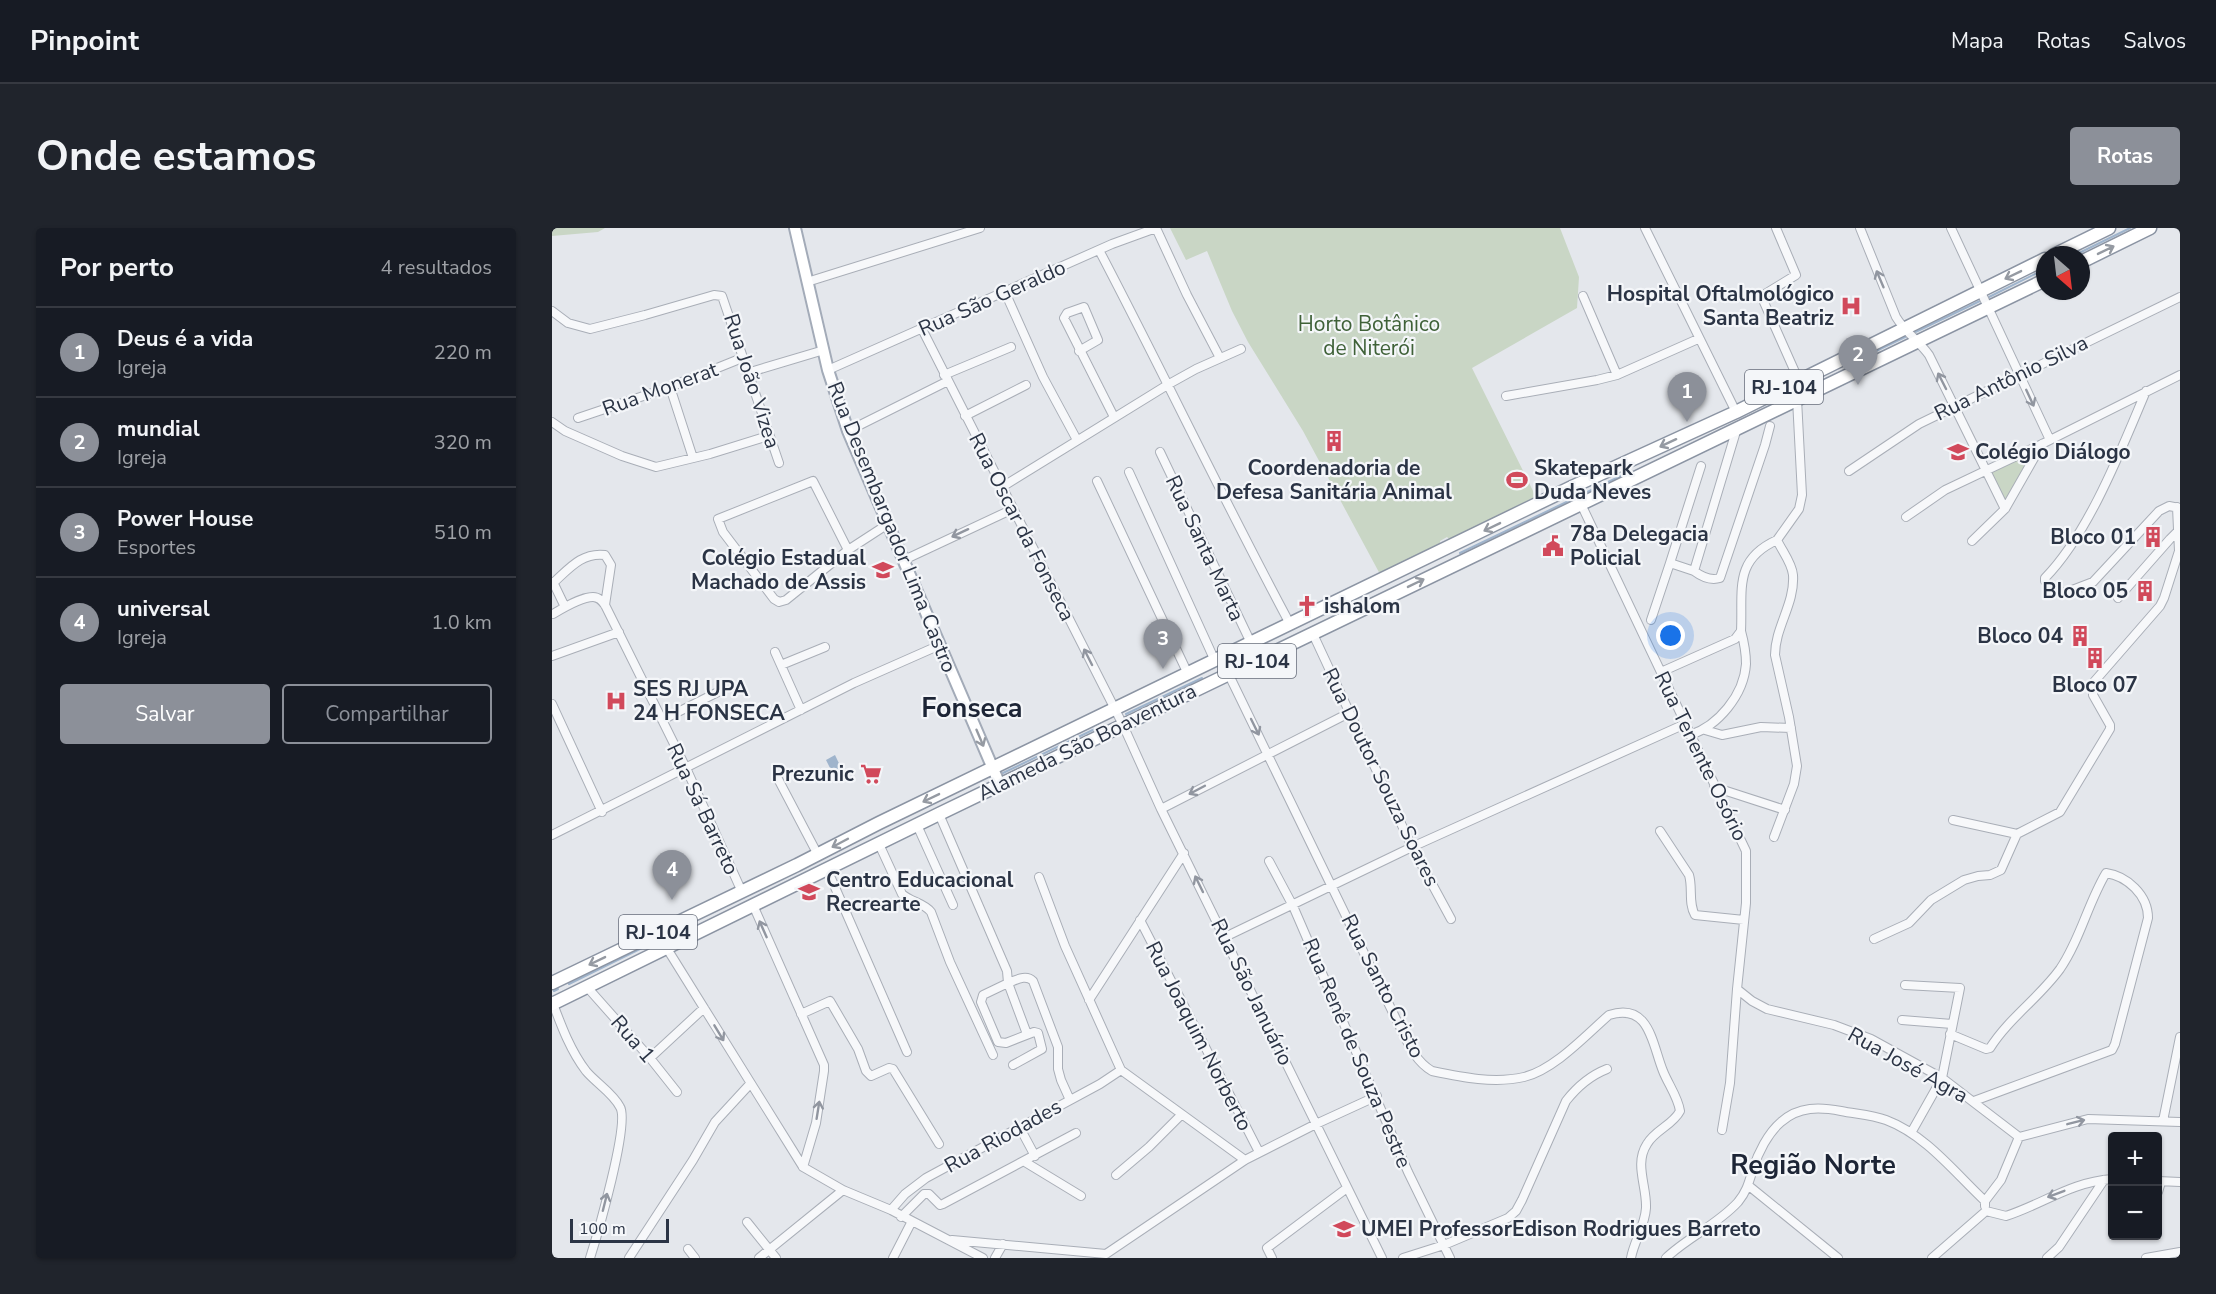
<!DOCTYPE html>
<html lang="pt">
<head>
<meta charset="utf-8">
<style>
  :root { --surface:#171b24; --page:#20242c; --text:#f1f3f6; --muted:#9ea1a6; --line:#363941; --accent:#8c9099 }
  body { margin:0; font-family:"Nunito Sans",sans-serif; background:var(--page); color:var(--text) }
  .controls { position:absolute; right:18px; bottom:18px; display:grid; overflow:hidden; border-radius:6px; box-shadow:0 2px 4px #0004 }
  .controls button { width:54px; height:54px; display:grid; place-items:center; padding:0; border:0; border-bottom:2px solid var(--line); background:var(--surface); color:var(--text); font:30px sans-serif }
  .compass { position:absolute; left:1484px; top:18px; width:54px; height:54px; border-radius:50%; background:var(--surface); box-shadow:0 2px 4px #0004; rotate:152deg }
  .scale { position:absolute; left:18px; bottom:15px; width:99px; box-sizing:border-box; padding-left:6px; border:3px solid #2b3445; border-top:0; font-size:16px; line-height:21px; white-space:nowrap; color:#2b3445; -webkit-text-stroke:4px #f4f6f9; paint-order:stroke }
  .you { position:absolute; left:1119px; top:408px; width:21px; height:21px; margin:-15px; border:4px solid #fff; border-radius:50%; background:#1a73e8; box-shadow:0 0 0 9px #1a73e833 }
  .badge { display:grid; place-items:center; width:39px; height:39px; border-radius:50%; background:var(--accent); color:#fff; font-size:20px; font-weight:700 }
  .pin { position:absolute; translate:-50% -50px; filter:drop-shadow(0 2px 3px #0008) }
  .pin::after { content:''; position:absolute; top:32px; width:21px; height:18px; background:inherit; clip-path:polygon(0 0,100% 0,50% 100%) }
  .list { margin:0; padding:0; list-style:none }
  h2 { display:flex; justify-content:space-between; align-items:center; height:78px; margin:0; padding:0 24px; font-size:26px }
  h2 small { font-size:20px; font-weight:400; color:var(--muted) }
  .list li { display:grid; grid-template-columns:39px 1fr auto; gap:18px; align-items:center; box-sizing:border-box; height:90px; padding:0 24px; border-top:2px solid var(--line) }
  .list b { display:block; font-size:22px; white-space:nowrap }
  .list p { margin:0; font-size:20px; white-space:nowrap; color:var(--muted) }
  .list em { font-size:20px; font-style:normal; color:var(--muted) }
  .actions { display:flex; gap:12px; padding:18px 24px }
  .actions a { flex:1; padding:14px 0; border:2px solid var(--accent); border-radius:6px; text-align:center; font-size:21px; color:var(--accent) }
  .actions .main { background:var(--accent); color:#fff }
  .map { position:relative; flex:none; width:1628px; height:1030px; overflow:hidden; border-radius:6px }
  header { display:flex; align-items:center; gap:36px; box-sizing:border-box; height:84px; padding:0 30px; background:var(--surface); border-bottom:2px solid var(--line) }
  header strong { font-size:28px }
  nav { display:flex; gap:33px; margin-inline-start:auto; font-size:21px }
  .intro { display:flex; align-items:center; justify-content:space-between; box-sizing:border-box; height:144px; padding:0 36px }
  h1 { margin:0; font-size:42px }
  .button { padding:15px 27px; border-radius:6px; background:var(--accent); color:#fff; font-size:21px; font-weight:700 }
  main { display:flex; gap:36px; padding:0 36px }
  aside { flex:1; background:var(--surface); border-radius:6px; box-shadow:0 2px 4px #0004 }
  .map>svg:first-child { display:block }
</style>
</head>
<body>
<header>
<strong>Pinpoint</strong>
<nav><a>Mapa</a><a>Rotas</a><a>Salvos</a></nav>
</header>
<div class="intro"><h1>Onde estamos</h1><a class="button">Rotas</a></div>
<main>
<aside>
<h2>Por perto<small>4 resultados</small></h2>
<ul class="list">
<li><span class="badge">1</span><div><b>Deus é a vida</b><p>Igreja</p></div><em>220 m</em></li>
<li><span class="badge">2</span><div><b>mundial</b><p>Igreja</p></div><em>320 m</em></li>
<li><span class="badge">3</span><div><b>Power House</b><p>Esportes</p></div><em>510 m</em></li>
<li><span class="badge">4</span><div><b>universal</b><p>Igreja</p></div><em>1.0 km</em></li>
</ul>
<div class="actions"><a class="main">Salvar</a><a>Compartilhar</a></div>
</aside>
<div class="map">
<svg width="1628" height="1030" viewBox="0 0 1628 1030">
  <rect width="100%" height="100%" fill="#e4e7ec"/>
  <!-- green -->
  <path fill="#c9d6c5" d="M0 0H53L46 4 0 8Z
    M618 0H1008L1027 49 1025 80 920 140 985 271 900 314 895 309 888 313V320L829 348 751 203 696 114 680 83 655 23 634 32Z
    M1481 225 1453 272 1439 243Z"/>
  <!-- water -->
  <path fill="#9fb4cc" d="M283 527 294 550 285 554 274 532Z"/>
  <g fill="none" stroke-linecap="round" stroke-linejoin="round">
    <!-- stream -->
    <path stroke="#9fb4cc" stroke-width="2" d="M1523 27 1578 0
      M1435 70 1493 41
      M1297 136 1430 72
      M908 325 1077 244
      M574 486 650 450
      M451 545 547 499
      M119 706 136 698
      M17 756 104 713
      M2 763 6 761"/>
    <defs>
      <path id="minor" d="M604 0 635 67 668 130
        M1093 0 1184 184
        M1224 0 1244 47 1213 66 1211 72 1247 153
        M1308 0 1344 89C1353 104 1367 113 1377 127L1453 281
        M1399 0 1498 212
        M547 22C612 146 672 273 738 396
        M255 54 428 0
        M453 64 491 149 525 212
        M1031 68 1065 147
        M0 83 16 95 38 101 93 87 162 67 170 68 227 235
        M370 101 571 497 609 581 830 1030
        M527 123 546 112 532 79 515 85 512 90 562 189
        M276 142 560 16 604 0
        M195 145 272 122
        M392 147 459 119
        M118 159 141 230
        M1594 163C1569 222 1537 305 1493 350V353L1506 364H1515L1541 354 1607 283 1617 278 1628 280
        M954 168 1045 152 1065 147 1146 111
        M413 188 474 157
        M26 190 118 159 190 130
        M0 194 13 203 70 228 104 239 158 226 216 208
        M1185 200 1142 343C1150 349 1158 353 1168 350L1213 217 1218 198
        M296 203 396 153
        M608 224 699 415
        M1297 243 1367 196 1628 69
        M577 244 663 433
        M545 253 636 446
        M450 259 617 156 644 141 689 121
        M1029 276 1194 623V675L1185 761 1200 773 1215 781 1282 797 1319 811 1390 850 1467 909
        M1354 289 1393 262 1490 216 1628 147
        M1420 313 1453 281 1490 216
        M296 322 261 253 166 291 171 304 222 371 227 374 234 372 296 322 336 296
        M352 332 461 281
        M1142 343 1118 335 1149 238
        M1 354 13 379
        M0 356C16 342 29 324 53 327L59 337 53 377
        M1566 370 1618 311 1626 303
        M1 386C11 380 29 369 41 369 47 369 50 373 53 377L134 540 190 664
        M1099 392 1118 335
        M761 406 860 619 899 691
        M223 424 249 482
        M0 428 67 404
        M229 437 273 419
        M1109 444 1183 411 1189 403C1191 362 1181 332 1225 312
        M677 447 844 791C854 810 861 832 880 843 909 849 942 856 972 849 1002 842 1034 807 1057 787 1098 774 1100 816 1111 843 1116 856 1126 869 1128 883 1121 897 1103 902 1095 916 1082 936 1095 958 1094 980 1093 998 1082 1013 1079 1030
        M0 476 50 584
        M110 492 170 462
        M1153 502 1170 507 1209 499 1239 500
        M1138 507C1166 498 1192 467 1194 436 1194 425 1192 414 1189 403
        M225 549 266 627
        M1162 559 1233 582
        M609 581 797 485
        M387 586 455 743 456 755C464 752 474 746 481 753L506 819V841L509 852 518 872
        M1401 592 1465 606
        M365 597 401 677
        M1108 603 1137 647C1141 660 1136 675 1143 687L1192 692
        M0 607 302 455 388 417
        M1222 609 1242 556 1245 538 1237 489 1223 427C1223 399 1243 376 1241 347 1240 335 1230 323 1225 312L1247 281 1250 267 1245 171
        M327 616 350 666C359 674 372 675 379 684L398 734 441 827
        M717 633 741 678 856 944 898 1030
        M275 641 355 824
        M487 649 513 718 569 842 693 932
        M201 677 272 837V843L264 895 251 939
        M588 692 707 924
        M673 709 860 619 1133 496
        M1322 711 1357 695 1379 672 1412 652 1426 648 1438 647 1449 642 1465 606 1508 584 1558 501V497L1541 467V455L1608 378 1612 370 1627 323 1625 279
        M114 719 251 939 291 962 339 982 431 1030
        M1353 757 1408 760 1390 850 1359 905
        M35 759 98 830 125 864
        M537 772 632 625
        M0 773C9 797 18 822 34 843 44 855 61 865 68 879 78 895 45 1008 38 1030
        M249 786 278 773 306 821 314 843 319 848 337 840 341 841 387 916
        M1350 792 1400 796
        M1398 806 1434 821 1438 820C1457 790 1487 770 1508 741 1528 712 1536 675 1554 645 1575 648 1596 667 1596 690L1563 816 1560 822 1422 873
        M98 830 152 780
        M461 837 490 821 486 805 482 804 454 815 446 814 429 774 431 767 456 755 475 806
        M1611 893 1628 809
        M468 900 483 928
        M1170 902 1178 855 1185 761
        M1467 909 1536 891 1628 894
        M473 934 529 968
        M564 947 597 919 629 887
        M1606 953 1628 954
        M1197 958 1286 1030
        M1606 964 1609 954
        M1433 978V973L1449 952 1467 909
        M339 982 353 966 374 950 548 856 569 842
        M1434 983 1454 988C1491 976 1519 954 1560 951
        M349 989 372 966H377L388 977 391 976 524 905
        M195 994 224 1030
        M400 1012 554 1026
        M136 1021 143 1030
        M554 1026 693 932 764 896 825 868
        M77 1030 141 932 163 894 198 856
        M207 1030 291 962
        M341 1030 360 993
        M443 1030 451 1016
        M720 1030 715 1020 795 960
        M851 1030 892 1017 956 990 964 983 970 972 1014 873C1025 859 1037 848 1055 841
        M1114 1030C1136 1009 1165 997 1186 974 1195 963 1197 954 1201 941 1206 925 1216 905 1229 894 1247 878 1268 879 1289 883 1304 886 1320 887 1334 892 1374 907 1403 945 1433 973
        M1380 1030 1434 983
        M1495 1030 1507 1019 1552 952
        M1594 1030 1628 1024"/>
      <path id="major" d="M243 0 276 142 296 203 448 557"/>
      <path id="highway" d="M1502 27 1557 0
        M1529 34 1598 0
        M0 755 245 637 327 595 1022 258 1184 184 1493 31
        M0 776 387 586 1493 52"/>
    </defs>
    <!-- minor casing -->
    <use href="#minor" stroke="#a9aeb7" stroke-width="10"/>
    <!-- major casing -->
    <use href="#major" stroke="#a3abb8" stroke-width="14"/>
    <!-- highway casing -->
    <use href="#highway" stroke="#8b94a3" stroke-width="15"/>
    <!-- minor -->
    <use href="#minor" stroke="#f7f8fa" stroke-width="8"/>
    <!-- major -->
    <use href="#major" stroke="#fff" stroke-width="10"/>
    <!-- highway -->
    <use href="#highway" stroke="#fff" stroke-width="12"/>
  </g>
  <!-- one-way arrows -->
  <defs><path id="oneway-shaft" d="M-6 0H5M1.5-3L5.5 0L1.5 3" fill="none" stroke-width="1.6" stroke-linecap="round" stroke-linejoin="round" transform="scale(1.5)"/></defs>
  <g stroke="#959aa2">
    <use href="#oneway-shaft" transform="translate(1554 22) rotate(-26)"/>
    <use href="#oneway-shaft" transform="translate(1461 47) rotate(154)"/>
    <use href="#oneway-shaft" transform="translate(1116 215) rotate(155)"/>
    <use href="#oneway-shaft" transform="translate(940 299) rotate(154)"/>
    <use href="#oneway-shaft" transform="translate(864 355) rotate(-26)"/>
    <use href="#oneway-shaft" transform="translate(428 510) rotate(67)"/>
    <use href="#oneway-shaft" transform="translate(379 570) rotate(154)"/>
    <use href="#oneway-shaft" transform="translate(288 615) rotate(152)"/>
    <use href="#oneway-shaft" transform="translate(45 733) rotate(154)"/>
  </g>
  <g stroke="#9196a0">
    <use href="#oneway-shaft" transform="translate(1328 51) rotate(-113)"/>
    <use href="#oneway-shaft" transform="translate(1390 153) rotate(-117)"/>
    <use href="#oneway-shaft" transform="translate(1478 170) rotate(65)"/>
    <use href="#oneway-shaft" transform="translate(408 305) rotate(155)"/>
    <use href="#oneway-shaft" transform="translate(536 429) rotate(-117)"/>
    <use href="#oneway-shaft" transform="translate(703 499) rotate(64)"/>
    <use href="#oneway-shaft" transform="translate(645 562) rotate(152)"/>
    <use href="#oneway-shaft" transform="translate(647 656) rotate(-116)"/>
    <use href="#oneway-shaft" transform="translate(211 701) rotate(-114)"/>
    <use href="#oneway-shaft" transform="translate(167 805) rotate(59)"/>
    <use href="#oneway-shaft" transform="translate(266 882) rotate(-81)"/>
    <use href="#oneway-shaft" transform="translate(1524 894) rotate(-14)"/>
    <use href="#oneway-shaft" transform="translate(1504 966) rotate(159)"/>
    <use href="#oneway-shaft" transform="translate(53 974) rotate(-76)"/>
  </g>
  <!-- icons -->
  <defs>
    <symbol id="hospital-bare" viewBox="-9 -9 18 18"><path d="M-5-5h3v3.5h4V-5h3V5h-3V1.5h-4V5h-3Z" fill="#d1495b" stroke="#f4f6f9" stroke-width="2.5" paint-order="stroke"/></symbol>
    <symbol id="building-bare" viewBox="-9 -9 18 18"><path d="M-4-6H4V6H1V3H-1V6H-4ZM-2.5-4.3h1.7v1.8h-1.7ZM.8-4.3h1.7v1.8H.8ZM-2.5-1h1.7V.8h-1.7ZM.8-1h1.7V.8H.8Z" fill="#d1495b" stroke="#f4f6f9" stroke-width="2.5" paint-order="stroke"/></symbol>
    <symbol id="school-bare" viewBox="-9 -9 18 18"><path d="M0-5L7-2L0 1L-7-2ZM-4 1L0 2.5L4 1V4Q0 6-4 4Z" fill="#d1495b" stroke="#f4f6f9" stroke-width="2.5" paint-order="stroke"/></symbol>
    <symbol id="stadium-bare" viewBox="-9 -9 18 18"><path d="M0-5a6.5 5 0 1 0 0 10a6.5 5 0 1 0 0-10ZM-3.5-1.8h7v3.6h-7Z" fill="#d1495b" stroke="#f4f6f9" stroke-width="2.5" paint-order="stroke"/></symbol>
    <symbol id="civic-bare" viewBox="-9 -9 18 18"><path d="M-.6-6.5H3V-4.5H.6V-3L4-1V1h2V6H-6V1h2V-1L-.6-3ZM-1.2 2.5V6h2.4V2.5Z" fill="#d1495b" stroke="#f4f6f9" stroke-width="2.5" paint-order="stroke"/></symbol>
    <symbol id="church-bare" viewBox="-9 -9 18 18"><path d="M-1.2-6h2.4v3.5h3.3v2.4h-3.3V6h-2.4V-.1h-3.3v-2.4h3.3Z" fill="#d1495b" stroke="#f4f6f9" stroke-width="2.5" paint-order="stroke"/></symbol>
    <symbol id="supermarket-bare" viewBox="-9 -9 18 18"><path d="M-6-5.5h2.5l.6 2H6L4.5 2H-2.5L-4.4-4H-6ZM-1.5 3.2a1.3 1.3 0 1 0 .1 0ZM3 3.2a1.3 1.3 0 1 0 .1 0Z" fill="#d1495b" stroke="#f4f6f9" stroke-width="2.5" paint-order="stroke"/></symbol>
  </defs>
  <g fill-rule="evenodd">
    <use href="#hospital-bare" x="1284" y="63" width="30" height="30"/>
    <use href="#building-bare" x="767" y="198" width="30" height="30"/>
    <use href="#school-bare" x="1391" y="209" width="30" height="30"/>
    <use href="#stadium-bare" x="950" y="237" width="30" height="30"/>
    <use href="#building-bare" x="1586" y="294" width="30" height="30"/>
    <use href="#civic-bare" x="986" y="303" width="30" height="30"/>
    <use href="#school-bare" x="316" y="327" width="30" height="30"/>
    <use href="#building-bare" x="1578" y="348" width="30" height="30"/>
    <use href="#church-bare" x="740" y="363" width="30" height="30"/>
    <use href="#building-bare" x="1513" y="393" width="30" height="30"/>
    <use href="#building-bare" x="1528" y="415" width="30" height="30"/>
    <use href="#hospital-bare" x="49" y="458" width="30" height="30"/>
    <use href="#supermarket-bare" x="304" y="531" width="30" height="30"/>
    <use href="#school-bare" x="242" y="649" width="30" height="30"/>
    <use href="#school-bare" x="777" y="986" width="30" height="30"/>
  </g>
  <g text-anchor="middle" stroke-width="4.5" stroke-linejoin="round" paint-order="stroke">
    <!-- shield labels -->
    <g fill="#f4f6f9" stroke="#676e7b" stroke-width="1.5">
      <rect x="1193" y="142" width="78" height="34" rx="4.5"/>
      <rect x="666" y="416" width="78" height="34" rx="4.5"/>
      <rect x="67" y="687" width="78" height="34" rx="4.5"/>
    </g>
    <g font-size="20" font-weight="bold" fill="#2b3445">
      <text x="1232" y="166">RJ-104</text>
      <text x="705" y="440">RJ-104</text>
      <text x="106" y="711">RJ-104</text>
    </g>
    <!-- poi labels -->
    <g font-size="21" font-weight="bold" fill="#2b3445" stroke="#f4f6f9" text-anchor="start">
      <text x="1282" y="73" text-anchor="end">Hospital Oftalmológico<tspan x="1282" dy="24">Santa Beatriz</tspan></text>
      <text x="1423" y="231">Colégio Diálogo</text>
      <text x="782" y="247" text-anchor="middle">Coordenadoria de<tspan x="782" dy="24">Defesa Sanitária Animal</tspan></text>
      <text x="982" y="247">Skatepark<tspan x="982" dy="24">Duda Neves</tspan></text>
      <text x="1018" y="313">78a Delegacia<tspan x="1018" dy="24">Policial</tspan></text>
      <text x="1584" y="316" text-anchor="end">Bloco 01</text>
      <text x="314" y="337" text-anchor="end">Colégio Estadual<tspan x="314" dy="24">Machado de Assis</tspan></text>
      <text x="1576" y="370" text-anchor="end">Bloco 05</text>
      <text x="772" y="385">ishalom</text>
      <text x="1511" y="415" text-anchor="end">Bloco 04</text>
      <text x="1543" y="464" text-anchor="middle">Bloco 07</text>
      <text x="81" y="468">SES RJ UPA<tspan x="81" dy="24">24 H FONSECA</tspan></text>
      <text x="302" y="553" text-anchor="end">Prezunic</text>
      <text x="274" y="659">Centro Educacional<tspan x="274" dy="24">Recrearte</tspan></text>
      <text x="809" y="1008">UMEI ProfessorEdison Rodrigues Barreto</text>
    </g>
    <!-- street labels -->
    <g font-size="21" fill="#2b3445" stroke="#f4f6f9">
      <text transform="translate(440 70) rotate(-24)" y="7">Rua São Geraldo</text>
      <text transform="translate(1459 150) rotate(-26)" y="7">Rua Antônio Silva</text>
      <text transform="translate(200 153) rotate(72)" y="7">Rua João Vizea</text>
      <text transform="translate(108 161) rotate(-20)" y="7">Rua Monerat</text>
      <text transform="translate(340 299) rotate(68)" y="7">Rua Desembargador Lima Castro</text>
      <text transform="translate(470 299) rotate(63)" y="7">Rua Oscar da Fonseca</text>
      <text transform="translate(653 320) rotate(65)" y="7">Rua Santa Marta</text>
      <text transform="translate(535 514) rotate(-26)" y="7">Alameda São Boaventura</text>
      <text transform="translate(1149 528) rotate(64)" y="7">Rua Tenente Osório</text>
      <text transform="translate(829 549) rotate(64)" y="7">Rua Doutor Souza Soares</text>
      <text transform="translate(151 581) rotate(65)" y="7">Rua Sá Barreto</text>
      <text transform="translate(831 758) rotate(63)" y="7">Rua Santo Cristo</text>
      <text transform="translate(700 764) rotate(64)" y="7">Rua São Januário</text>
      <text transform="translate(647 808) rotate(63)" y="7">Rua Joaquim Norberto</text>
      <text transform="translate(81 811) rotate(49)" y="7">Rua 1</text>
      <text transform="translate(805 825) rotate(67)" y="7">Rua Renê de Souza Pestre</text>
      <text transform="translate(1356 837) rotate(29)" y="7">Rua José Agra</text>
      <text transform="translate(451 908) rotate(-29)" y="7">Rua Riodades</text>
    </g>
    <!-- park labels -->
    <g font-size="21" fill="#3f6138" stroke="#f4f6f9">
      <text x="817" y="103">Horto Botânico<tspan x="817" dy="24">de Niterói</tspan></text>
    </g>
    <!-- district labels -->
    <g font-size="27" font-weight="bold" fill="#1d2536" stroke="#f4f6f9">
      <text x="420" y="489">Fonseca</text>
      <text x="1261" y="946">Região Norte</text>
    </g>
  </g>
</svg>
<div class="controls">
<button>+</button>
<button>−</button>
</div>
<svg class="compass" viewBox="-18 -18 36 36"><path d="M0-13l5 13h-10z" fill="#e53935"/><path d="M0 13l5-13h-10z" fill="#9ea1a6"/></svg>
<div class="scale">100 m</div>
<div class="you"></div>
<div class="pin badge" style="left:1135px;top:194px">1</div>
<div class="pin badge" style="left:1306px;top:157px">2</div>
<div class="pin badge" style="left:611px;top:441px">3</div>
<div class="pin badge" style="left:120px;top:672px">4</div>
</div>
</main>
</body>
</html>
